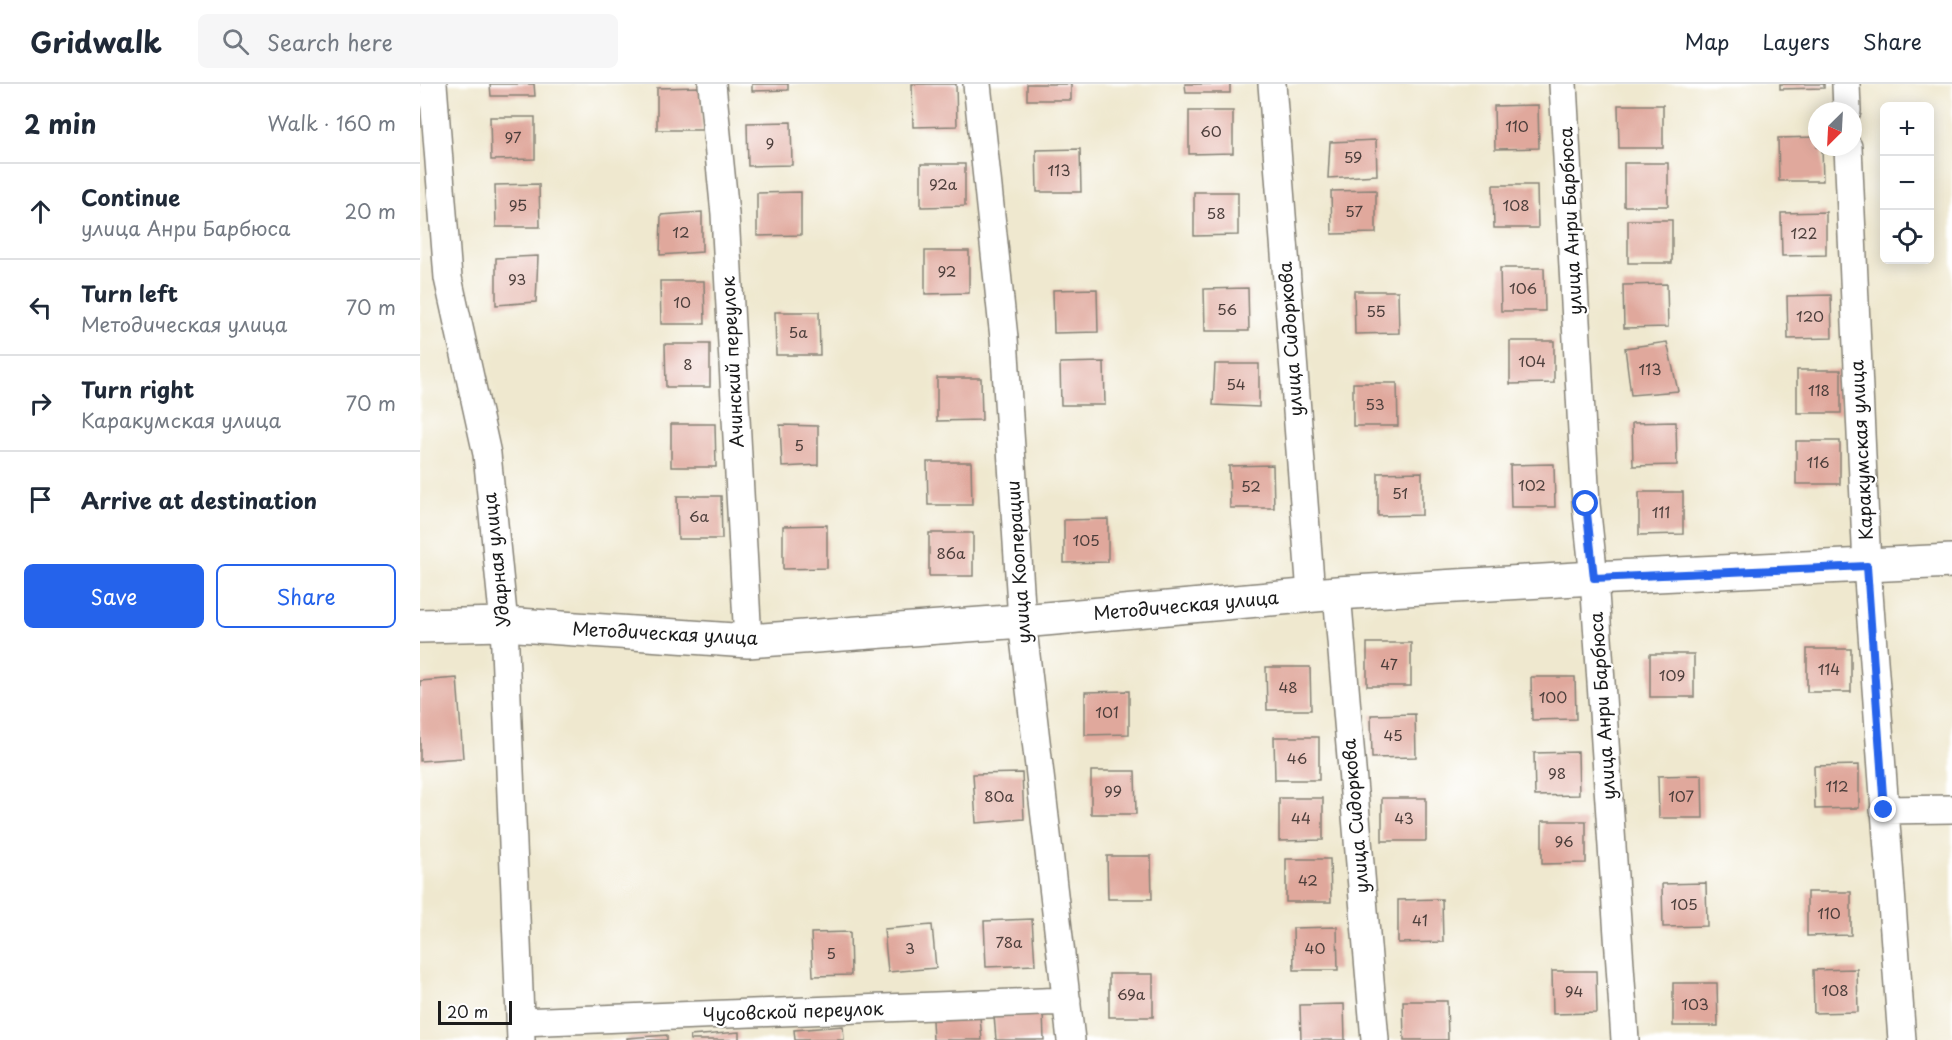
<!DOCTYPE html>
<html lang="en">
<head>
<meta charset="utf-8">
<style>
  :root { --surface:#fff; --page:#f6f6f7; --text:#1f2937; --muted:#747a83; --line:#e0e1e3; --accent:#2563eb }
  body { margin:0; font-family:"Playpen Sans",sans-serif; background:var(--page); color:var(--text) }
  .controls { position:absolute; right:18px; top:18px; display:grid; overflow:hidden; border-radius:9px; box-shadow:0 3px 15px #0003 }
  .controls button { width:54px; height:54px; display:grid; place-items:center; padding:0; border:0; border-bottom:2px solid var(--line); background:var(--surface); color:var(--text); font:30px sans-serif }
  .compass { position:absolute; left:1388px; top:18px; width:54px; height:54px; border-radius:50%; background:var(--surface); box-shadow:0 3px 15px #0003; rotate:204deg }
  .scale { position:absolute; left:18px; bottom:15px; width:74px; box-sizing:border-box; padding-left:6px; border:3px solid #1c1c1c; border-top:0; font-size:16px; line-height:21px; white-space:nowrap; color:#1c1c1c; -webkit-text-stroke:4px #fff; paint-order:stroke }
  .stop { position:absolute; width:18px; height:18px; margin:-14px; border:4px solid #2563eb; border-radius:50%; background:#fff }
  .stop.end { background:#2563eb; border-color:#fff; box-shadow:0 2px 6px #0008 }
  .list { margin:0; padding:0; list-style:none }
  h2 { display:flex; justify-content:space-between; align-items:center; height:78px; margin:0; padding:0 24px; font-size:26px }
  h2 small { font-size:20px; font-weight:400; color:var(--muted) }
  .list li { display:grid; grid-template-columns:39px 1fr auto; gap:18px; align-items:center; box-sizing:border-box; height:96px; padding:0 24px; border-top:2px solid var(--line) }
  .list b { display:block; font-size:22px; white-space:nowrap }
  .list p { margin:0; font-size:20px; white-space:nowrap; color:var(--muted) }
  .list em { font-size:20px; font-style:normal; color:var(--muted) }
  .actions { display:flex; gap:12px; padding:18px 24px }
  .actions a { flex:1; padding:14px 0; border:2px solid var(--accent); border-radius:9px; text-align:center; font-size:21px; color:var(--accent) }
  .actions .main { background:var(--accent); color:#fff }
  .icon { flex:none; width:33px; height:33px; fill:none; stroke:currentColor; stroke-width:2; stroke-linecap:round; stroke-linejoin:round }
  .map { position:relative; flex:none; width:1532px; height:956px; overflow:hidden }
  header { display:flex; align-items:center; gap:36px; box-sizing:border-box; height:84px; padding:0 30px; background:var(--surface); border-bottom:2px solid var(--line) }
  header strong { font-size:28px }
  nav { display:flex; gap:33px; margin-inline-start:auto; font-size:21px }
  .search { width:420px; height:54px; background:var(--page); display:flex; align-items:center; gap:15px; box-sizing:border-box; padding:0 21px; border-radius:9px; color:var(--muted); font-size:22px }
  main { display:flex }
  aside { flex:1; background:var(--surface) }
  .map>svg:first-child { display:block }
</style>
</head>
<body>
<header>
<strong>Gridwalk</strong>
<div class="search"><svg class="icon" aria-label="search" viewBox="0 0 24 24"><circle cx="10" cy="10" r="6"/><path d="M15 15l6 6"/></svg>Search here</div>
<nav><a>Map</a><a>Layers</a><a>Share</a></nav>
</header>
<main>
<aside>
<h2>2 min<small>Walk · 160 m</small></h2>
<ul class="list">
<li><svg class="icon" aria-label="ahead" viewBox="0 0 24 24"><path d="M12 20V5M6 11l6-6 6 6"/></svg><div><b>Continue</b><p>улица Анри Барбюса</p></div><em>20 m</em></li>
<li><svg class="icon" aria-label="left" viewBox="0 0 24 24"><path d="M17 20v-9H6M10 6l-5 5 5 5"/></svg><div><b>Turn left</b><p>Методическая улица</p></div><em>70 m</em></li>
<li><svg class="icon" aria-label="right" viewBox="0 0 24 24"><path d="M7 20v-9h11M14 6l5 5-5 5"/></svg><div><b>Turn right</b><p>Каракумская улица</p></div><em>70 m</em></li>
<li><svg class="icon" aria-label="arrive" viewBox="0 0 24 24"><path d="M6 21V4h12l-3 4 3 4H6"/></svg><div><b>Arrive at destination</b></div></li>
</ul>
<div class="actions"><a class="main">Save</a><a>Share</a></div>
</aside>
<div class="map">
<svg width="1532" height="956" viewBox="0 0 1532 956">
  <rect width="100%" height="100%" fill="#fff"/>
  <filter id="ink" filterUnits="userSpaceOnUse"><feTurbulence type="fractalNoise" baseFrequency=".0167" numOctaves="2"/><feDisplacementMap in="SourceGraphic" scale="12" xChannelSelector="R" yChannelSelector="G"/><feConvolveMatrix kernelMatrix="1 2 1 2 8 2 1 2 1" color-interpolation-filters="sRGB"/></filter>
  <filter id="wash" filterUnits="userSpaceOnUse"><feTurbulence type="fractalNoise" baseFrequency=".008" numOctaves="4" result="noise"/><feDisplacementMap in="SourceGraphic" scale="24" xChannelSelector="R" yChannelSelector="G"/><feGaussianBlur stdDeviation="1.35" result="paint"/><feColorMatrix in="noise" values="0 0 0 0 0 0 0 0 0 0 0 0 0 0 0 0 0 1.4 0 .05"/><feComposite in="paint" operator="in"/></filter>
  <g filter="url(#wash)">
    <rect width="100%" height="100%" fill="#efe8cf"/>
    <g id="blocks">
      <!-- building -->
      <path fill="#e0a89c" d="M70 0H114L115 12H71Z
        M332 0H368V6L332 7Z
        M492 0H536L537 42 493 43Z
        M607 0H651V16H607Z
        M765 0H810V9H766Z
        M1360 0H1404V4L1360 5Z
        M281 3 282 46H237V4Z
        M1118 21 1119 64 1075 65 1074 22Z
        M1198 21H1243V64H1199Z
        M769 27H813V69L769 70Z
        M70 33H115V75L71 76Z
        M371 38 372 81 328 82 327 39Z
        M1397 53V63H1402L1403 97H1359L1358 54Z
        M956 56 957 91 908 94 910 58Z
        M660 65 661 108H617L616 66Z
        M1204 79H1248V122H1204Z
        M501 80H545V122L501 123Z
        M119 100 120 143H76L75 101Z
        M1073 101H1117L1118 144H1074Z
        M956 106V149L912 150 911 107Z
        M381 108V151L337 152V109Z
        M774 108H818V151L774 152Z
        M282 128V168L240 171 241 131Z
        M1406 128V171L1362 172 1361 129Z
        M1208 136H1252V179H1208Z
        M505 167H549V209L505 210Z
        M118 172 116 218 76 221V174Z
        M1080 184H1124L1125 227H1081Z
        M240 197H284L285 240H241Z
        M1247 200 1248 243 1204 244 1203 201Z
        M828 204 829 247H785L784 205Z
        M677 205 678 248 634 249 633 206Z
        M934 207H978L979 249 935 250Z
        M1411 211 1412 254 1368 255 1367 212Z
        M355 228H399L400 271H356Z
        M1090 257H1134V299L1090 300Z
        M1247 258 1258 307 1211 311 1205 264Z
        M245 260H290V303H246Z
        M684 278 685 321H641L640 279Z
        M795 280H839V323L793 321Z
        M1377 286H1421V329H1377Z
        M517 294H561L562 336 517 337Z
        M933 299H977L978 342H933Z
        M1256 338 1257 381 1213 382 1212 339Z
        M251 340H295L296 383H251Z
        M360 341 398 342V381L362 383Z
        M1376 357H1420V400H1376Z
        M507 378H551L552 421H508Z
        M1134 380 1135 423H1091L1090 381Z
        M853 381 854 424H810L809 382Z
        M1002 388V431L958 432V389Z
        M1219 408H1263V450L1219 451Z
        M257 412H301L302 455H258Z
        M688 435V478L644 479V436Z
        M407 441V484L363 485V442Z
        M509 449H553V492H509Z
        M947 559H991V602H947Z
        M1387 565H1431V608H1387Z
        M1230 570H1274V613H1230Z
        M846 583H890L891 626H847Z
        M1111 593H1155L1156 635 1112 636Z
        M37 594 43 674 0 677V597Z
        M709 607V650L665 651V608Z
        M995 630 996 673 952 674 951 631Z
        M854 653H899V696H855Z
        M1158 668 1159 711 1115 712 1114 669Z
        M1439 681V724L1395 725 1394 682Z
        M671 687H715L716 730H671Z
        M602 689 604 735 556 739 553 690Z
        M1282 691 1283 734H1239L1238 692Z
        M859 714H903V756L859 757Z
        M962 714H1006V757H962Z
        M1122 737H1166V779L1122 780Z
        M687 772H731L732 815H688Z
        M866 775H910L911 818H866Z
        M1286 799 1287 842 1243 843 1242 800Z
        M1387 808H1431V851L1387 852Z
        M1022 815 1023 858 978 859V816Z
        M612 835 615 881 566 883 564 837Z
        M512 841 516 884 468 888 464 845Z
        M917 843 918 886H874L873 844Z
        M430 848 431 891 393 892 391 849Z
        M1437 885 1438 928 1394 929 1393 886Z
        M1132 887H1176L1177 929 1133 930Z
        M689 890H733V933H689Z
        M1253 899H1297L1298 942H1253Z
        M983 917H1027L1028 956H984Z
        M924 920 925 956H881L880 921Z
        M623 928 624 956H576L574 931Z
        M560 933 562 956H513L512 936Z
        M423 942 424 956H375L374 946Z
        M319 948V956H271L270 952Z
        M247 951V956H207V954Z"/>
    </g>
  </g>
  <g filter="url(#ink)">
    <use href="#blocks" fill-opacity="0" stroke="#868276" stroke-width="1.5"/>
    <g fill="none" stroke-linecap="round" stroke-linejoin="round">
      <defs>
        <path id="minor" d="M13 0 28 194 67 370 84 540 101 956
          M292 0 305 130 328 557
          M557 0 584 254 602 537 651 956
          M852 0 891 510
          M1143 0 1166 420 1174 494 1205 956
          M1426 0 1427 27
          M1428 63 1447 482 1482 956
          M917 509 955 956
          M1464 726 1532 725
          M100 938 647 917"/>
        <path id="major" d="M0 542 84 540 328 557 602 537 917 509 1174 494 1532 477"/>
      </defs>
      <!-- minor casing -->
      <use href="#minor" stroke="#868276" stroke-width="30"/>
      <!-- major casing -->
      <use href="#major" stroke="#868276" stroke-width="36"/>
      <!-- minor -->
      <use href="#minor" stroke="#fff" stroke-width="27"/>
      <!-- major -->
      <use href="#major" stroke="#fff" stroke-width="33"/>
    </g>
  </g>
  <g fill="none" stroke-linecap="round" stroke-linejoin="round" filter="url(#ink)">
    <!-- route -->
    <path stroke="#2563eb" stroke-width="8" d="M1166 420 1174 494 1447 482 1464 726"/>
  </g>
  <g text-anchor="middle" stroke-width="4.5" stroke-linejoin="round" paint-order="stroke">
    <!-- number labels -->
    <g font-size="15" fill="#4d3f3c">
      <text x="1097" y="48">110</text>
      <text x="791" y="53">60</text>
      <text x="93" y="59">97</text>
      <text x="350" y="65">9</text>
      <text x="933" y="79">59</text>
      <text x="639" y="92">113</text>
      <text x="523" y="106">92а</text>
      <text x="98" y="127">95</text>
      <text x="1096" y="127">108</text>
      <text x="934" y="133">57</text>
      <text x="796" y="135">58</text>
      <text x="261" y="154">12</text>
      <text x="1384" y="155">122</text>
      <text x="527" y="193">92</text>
      <text x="97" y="201">93</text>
      <text x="1103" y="210">106</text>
      <text x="262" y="224">10</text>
      <text x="807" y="231">56</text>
      <text x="956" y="233">55</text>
      <text x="1390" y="238">120</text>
      <text x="378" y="254">5а</text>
      <text x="1112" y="283">104</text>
      <text x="268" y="286">8</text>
      <text x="1230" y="291">113</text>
      <text x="816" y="306">54</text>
      <text x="1399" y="312">118</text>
      <text x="955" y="326">53</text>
      <text x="379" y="367">5</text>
      <text x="1398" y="384">116</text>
      <text x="1112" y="407">102</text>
      <text x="831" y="408">52</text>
      <text x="980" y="415">51</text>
      <text x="1241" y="434">111</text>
      <text x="279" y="438">6а</text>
      <text x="666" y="462">105</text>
      <text x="531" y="475">86а</text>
      <text x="969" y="586">47</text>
      <text x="1409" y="591">114</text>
      <text x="1252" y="597">109</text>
      <text x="868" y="609">48</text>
      <text x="1133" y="619">100</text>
      <text x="687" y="634">101</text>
      <text x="973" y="657">45</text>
      <text x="877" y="680">46</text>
      <text x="1137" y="695">98</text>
      <text x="1417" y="708">112</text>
      <text x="693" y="713">99</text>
      <text x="579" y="718">80а</text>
      <text x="1261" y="718">107</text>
      <text x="881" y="740">44</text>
      <text x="984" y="740">43</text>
      <text x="1144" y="763">96</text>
      <text x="888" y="802">42</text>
      <text x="1264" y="826">105</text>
      <text x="1409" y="835">110</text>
      <text x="1000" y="842">41</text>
      <text x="589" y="864">78а</text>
      <text x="490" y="870">3</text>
      <text x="895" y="870">40</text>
      <text x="411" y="875">5</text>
      <text x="1415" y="912">108</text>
      <text x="1154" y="913">94</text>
      <text x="711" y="916">69а</text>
      <text x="1275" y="926">103</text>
    </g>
    <!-- street labels -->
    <g font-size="18" fill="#1c1c1c" stroke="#fff">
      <text transform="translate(1151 137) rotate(-93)" y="6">улица Анри Барбюса</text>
      <text transform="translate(871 255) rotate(-94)" y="6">улица Сидоркова</text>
      <text transform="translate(313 278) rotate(-93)" y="6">Ачинский переулок</text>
      <text transform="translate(1442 366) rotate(-93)" y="6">Каракумская улица</text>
      <text transform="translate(77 476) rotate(-96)" y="6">Ударная улица</text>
      <text transform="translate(599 478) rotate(-94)" y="6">улица Кооперации</text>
      <text transform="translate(766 522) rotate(-5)" y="6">Методическая улица</text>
      <text transform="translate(245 550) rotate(3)" y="6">Методическая улица</text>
      <text transform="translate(1183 622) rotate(-94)" y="6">улица Анри Барбюса</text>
      <text transform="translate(936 732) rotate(-95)" y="6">улица Сидоркова</text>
      <text transform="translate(373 928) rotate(-2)" y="6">Чусовской переулок</text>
    </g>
  </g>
</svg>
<div class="controls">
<button>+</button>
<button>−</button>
<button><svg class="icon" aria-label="locate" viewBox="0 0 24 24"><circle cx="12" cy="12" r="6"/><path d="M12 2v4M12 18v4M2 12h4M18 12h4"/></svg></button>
</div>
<svg class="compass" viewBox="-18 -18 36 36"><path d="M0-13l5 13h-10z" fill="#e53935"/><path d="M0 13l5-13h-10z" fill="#747a83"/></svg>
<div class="scale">20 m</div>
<div class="stop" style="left:1166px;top:420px"></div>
<div class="stop end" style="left:1464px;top:726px"></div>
</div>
</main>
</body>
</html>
